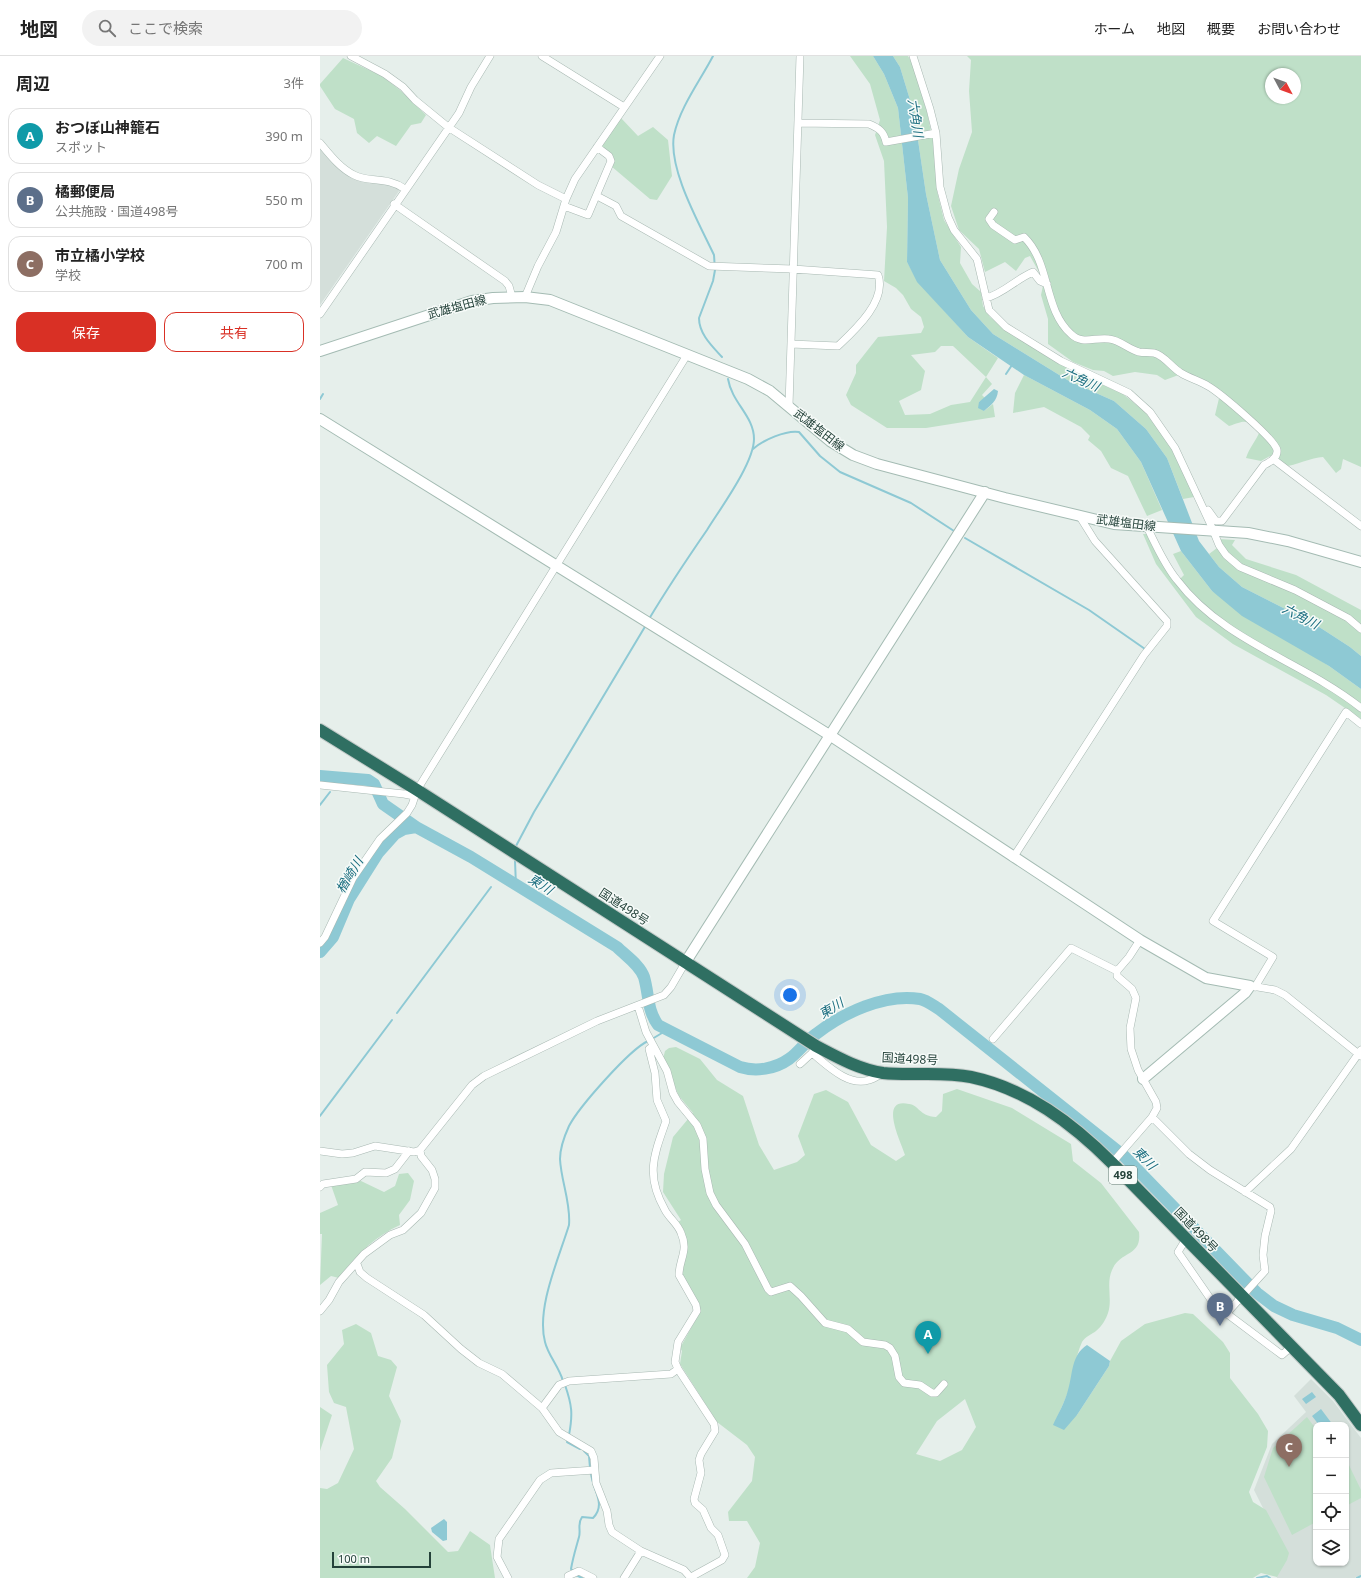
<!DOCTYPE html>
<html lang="ja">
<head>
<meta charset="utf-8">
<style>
  :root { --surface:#fff; --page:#f2f2f2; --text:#222; --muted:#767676; --line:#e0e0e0; --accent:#d93025 }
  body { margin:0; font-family:"Noto Sans","Noto Sans JP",sans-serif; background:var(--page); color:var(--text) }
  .controls { position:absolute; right:12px; bottom:12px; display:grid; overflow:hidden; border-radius:8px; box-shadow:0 1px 3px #0004 }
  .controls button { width:36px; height:36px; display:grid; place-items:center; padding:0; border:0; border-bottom:1px solid var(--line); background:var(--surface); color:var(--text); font:20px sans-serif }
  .compass { position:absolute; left:945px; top:12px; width:36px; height:36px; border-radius:50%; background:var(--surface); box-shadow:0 1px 3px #0004; rotate:131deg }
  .scale { position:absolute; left:12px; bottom:10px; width:99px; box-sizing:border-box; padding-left:4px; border:2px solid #24423a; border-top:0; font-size:11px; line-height:14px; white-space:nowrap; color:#24423a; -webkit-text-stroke:3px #f7fbf9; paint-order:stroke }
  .you { position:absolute; left:470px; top:939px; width:14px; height:14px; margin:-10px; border:3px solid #fff; border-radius:50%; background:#1a73e8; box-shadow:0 0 0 6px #1a73e833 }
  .badge { display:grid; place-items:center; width:26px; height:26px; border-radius:50%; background:var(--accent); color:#fff; font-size:13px; font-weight:700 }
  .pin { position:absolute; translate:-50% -33px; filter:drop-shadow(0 1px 2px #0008) }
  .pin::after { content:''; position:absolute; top:21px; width:14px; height:12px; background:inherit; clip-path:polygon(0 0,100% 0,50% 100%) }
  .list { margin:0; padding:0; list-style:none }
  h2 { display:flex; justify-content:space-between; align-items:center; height:52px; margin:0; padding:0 16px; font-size:17px }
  h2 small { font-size:13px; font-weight:400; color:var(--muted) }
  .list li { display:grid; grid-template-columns:26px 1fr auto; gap:12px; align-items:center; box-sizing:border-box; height:56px; margin:0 8px 8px; padding:0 8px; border:1px solid var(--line); border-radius:12px }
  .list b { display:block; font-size:15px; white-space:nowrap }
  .list p { margin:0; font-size:13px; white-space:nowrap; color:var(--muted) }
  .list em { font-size:13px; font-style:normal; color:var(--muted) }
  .actions { display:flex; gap:8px; padding:12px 16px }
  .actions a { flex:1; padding:9px 0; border:1px solid var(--accent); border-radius:12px; text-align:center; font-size:14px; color:var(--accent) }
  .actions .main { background:var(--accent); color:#fff }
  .icon { flex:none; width:22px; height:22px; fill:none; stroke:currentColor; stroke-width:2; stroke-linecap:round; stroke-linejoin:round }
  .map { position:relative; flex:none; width:1041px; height:1522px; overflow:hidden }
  header { display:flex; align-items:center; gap:24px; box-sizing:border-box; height:56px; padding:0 20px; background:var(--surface); border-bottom:1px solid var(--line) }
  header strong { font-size:19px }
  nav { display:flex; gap:22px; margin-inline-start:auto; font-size:14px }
  .search { width:280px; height:36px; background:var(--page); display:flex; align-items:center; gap:10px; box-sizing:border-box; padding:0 14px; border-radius:22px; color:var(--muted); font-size:15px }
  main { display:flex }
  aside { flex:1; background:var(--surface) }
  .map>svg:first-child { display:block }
</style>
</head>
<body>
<header>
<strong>地図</strong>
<div class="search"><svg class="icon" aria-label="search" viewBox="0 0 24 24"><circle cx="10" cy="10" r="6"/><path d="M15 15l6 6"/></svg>ここで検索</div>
<nav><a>ホーム</a><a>地図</a><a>概要</a><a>お問い合わせ</a></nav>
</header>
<main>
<aside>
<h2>周辺<small>3件</small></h2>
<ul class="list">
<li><span class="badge" style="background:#0f9aa8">A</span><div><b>おつぼ山神籠石</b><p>スポット</p></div><em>390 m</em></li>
<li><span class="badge" style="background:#5c6f8a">B</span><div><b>橘郵便局</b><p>公共施設 · 国道498号</p></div><em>550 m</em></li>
<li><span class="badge" style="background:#8d6e63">C</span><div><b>市立橘小学校</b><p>学校</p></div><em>700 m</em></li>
</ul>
<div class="actions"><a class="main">保存</a><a>共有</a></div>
</aside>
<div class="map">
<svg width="1041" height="1522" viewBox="0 0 1041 1522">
  <rect width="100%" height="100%" fill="#e6efeb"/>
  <!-- built -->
  <path fill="#d4dfda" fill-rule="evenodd" d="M0 91 34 122 70 128 78 131 79 135 0 249Z
    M991 1323 1013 1345 1041 1382V1519L1035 1522H957L956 1518 967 1500 934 1434 952 1388 986 1356 974 1340ZM996 1369H1026V1507H996Z"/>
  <!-- green -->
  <path fill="#bfe0c8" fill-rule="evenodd" d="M530 0H553L564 18 578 52 588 142 587 206 598 226 648 281 678 302 666 321 672 328 662 339 665 342 659 346 664 355 673 348 675 361 606 372H567L531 349 526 339 536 317V309L558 281 601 277 604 271 601 261 591 253 583 239 576 232 564 225 567 171 564 105 555 79 560 64 550 28ZM621 290H633L666 321 650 346 631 349 610 358 585 359 579 345 601 334 605 315 591 299 615 296Z
    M573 0H588L592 7 607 56 613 85 617 135 624 164 641 191 640 207 652 228 661 236 663 250 670 261 685 273 763 320 803 338 825 356 854 394 874 441 863 443 847 402 826 373 794 345 749 325 673 278 651 254 620 204 606 138 594 57 580 11Z
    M647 0H1041V411L1023 403 1021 413 1016 417 1003 401C991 401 971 412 963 410 959 408 954 403 950 400L941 405 926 402C929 392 936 385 940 375 926 363 926 364 909 370L895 359 901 334 864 317 845 324 837 319 815 316 793 320 784 315 773 314 753 306 728 288V263L721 239 724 225 710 200 705 202 696 215 685 206 665 216 659 193 639 174 631 150 639 113 652 76 649 35 651 4ZM951 18H975V42H951Z
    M23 2 62 20 81 35 106 59 101 67 91 69 76 90 57 80 49 87 37 77 34 63 15 53 0 30V28Z
    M301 62 318 80 333 71 348 84 352 120 337 144 330 143 291 110 294 101 280 91Z
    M704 319 770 354 797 373 821 406 842 454 827 460 808 420 791 412 781 395 768 384 770 380 761 371 724 351 693 357 695 337Z
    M823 478H828L856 527 864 519 853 498 861 495 892 535 1009 610 1041 633V663L1006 639 913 588 876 561 836 508Z
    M899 483 915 484 912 489 926 503 976 519 1041 554V600L1030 591 993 567 922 531 899 511 889 498 901 489Z
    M356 991 380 1003 397 1024 423 1040 439 1089 454 1114 477 1106 485 1099 478 1080 494 1038 506 1034 528 1046 551 1089 576 1105 585 1099C581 1086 558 1041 589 1048 599 1049 599 1060 616 1061L622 1055 623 1038 637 1033 692 1052 751 1088 753 1105 781 1127 819 1176C822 1200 801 1195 793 1212 785 1227 793 1242 788 1257 786 1263 782 1270 776 1275 772 1278 765 1281 762 1286 755 1302 753 1319 748 1336 744 1347 738 1358 734 1369L757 1359 789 1310 790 1305 801 1285 825 1268 865 1257 873 1258 903 1286 910 1297V1322L938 1358 948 1375 947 1391 929 1436 933 1446 946 1454 969 1497 967 1504 957 1521 941 1517 933 1522H427L435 1511 440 1487 427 1465H409L408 1456 432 1425 435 1401 427 1389 397 1366 360 1308 362 1295 360 1292 380 1256 361 1217C368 1199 371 1183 358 1166L361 1164 343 1136 344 1118 353 1081 373 1057 359 1040 343 1003 345 995 349 992ZM645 1343 656 1371 642 1394 620 1405 596 1398 617 1365Z
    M88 1117 94 1125 90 1144 79 1159 80 1169C54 1181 35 1200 19 1222L11 1220 0 1229 2 1178H0V1157L18 1149 11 1129 41 1125 64 1136 75 1130 79 1118Z
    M36 1268 51 1277 58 1300 71 1304 77 1311 69 1340 81 1365 72 1402 56 1425 60 1431 85 1453 128 1496 138 1495 150 1475 170 1489 175 1522H0V1432L7 1433 18 1427 34 1393 26 1351 14 1347 9 1336 7 1309 24 1288 22 1274Z
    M0 1351 12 1359 0 1395Z
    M987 1361 996 1373V1466L972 1479 944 1421 953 1392Z
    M1026 1403 1041 1434V1442L1026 1450Z"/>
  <!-- water -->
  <path fill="#8ec9d4" d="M553 0H573L580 11 594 57 606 138 620 204 651 254 673 278 749 325 794 345 826 373 847 402 879 485 899 511 922 531 993 567 1030 591 1041 600V633L1009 610 922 560 892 535 861 495 821 406 797 373 770 354 704 319 648 281 597 226 587 206 588 142 578 52 564 18Z
    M674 333 678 335C677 345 671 349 664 355L658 352 659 346Z
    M767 1289 790 1305 789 1310 757 1359 744 1374 733 1369C738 1358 745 1346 748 1334 753 1318 751 1299 767 1289Z
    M992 1336 996 1341 986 1348 982 1343Z
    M1001 1353 1013 1369H999L992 1360Z
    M124 1463 127 1466V1484L123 1485 112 1476 111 1472Z"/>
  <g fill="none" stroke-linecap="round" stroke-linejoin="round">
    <!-- stream -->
    <path stroke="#8ec9d4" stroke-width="2" d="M393 0C380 25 360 51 354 79 348 113 379 167 394 199L395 214 393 225 379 262C379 278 392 290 402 301
      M686 318 692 309
      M0 343 3 338
      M433 393C443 384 466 374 479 376L500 400 520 416 591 447 634 475
      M645 482 769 554 825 593
      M329 563C347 533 367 503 387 474 400 453 434 407 434 383 434 360 412 347 408 323
      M0 749 10 736
      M196 790 214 756 326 569
      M195 805 196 830
      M77 957 171 831
      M332 983 347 974
      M0 1060 72 964
      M243 1325C239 1311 228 1299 225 1286 216 1252 239 1202 249 1169 251 1147 241 1125 240 1103 240 1091 244 1081 249 1070 259 1051 309 994 328 985
      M245 1329C252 1349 253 1358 249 1379
      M248 1383 247 1386 260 1393
      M264 1395 269 1400 270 1412
      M253 1515 251 1513C253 1501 256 1492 259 1481 261 1474 257 1468 262 1461L273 1462C287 1448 272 1433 271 1417
      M256 1519 262 1522
      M937 1522 947 1520 950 1522
      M1037 1522 1041 1520"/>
    <!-- river -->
    <path stroke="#8ec9d4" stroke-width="12" d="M0 720 48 724 54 728 63 748 96 771 151 801 297 891C306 900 320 909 324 921 329 938 327 954 338 969L420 1011C436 1016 455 1013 469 1003 479 996 486 985 496 978 523 957 565 937 600 943 606 944 614 950 619 953L804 1100 937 1237 954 1250 973 1259 1017 1272 1041 1284
      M0 896 13 881 29 843 58 797 75 778 84 773 96 771"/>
    <defs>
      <path id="street" d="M31 0 65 18 83 31 95 44 128 71 218 129 246 143
        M222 0 304 51
        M593 0 610 53 616 77 620 131 628 161 634 174 657 203 669 254 686 271 741 305 809 337 830 356 855 392 890 467 899 489 906 499 920 511 975 534 1028 562 1041 573
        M478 67 549 68C559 72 564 76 566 86L616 77
        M0 87C10 99 20 112 34 119 50 127 66 120 85 133
        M277 140 296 150 301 160 389 210 473 213 558 219C567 245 535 274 518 290L471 288
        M74 148 185 225 189 230 192 241
        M244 150 268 159 291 105 289 100 277 91
        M674 156 669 163 673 169 692 182 695 184 704 181C731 207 723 253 751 278 762 289 775 281 789 283 800 284 808 293 819 296 824 297 829 296 834 297 844 299 852 312 861 317 869 322 880 325 888 330 900 337 955 383 957 394 958 402 950 406 944 409L902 465H896L888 454
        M205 241 218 210 236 176 246 143 255 123 340 0
        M666 242C683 238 696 223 713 216L720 225 727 228
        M0 258 139 57 151 31 170 0
        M469 350 480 0
        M953 403 1041 470
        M827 471C836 489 844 508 857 524 904 586 982 605 1041 652
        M0 729 84 738 94 740
        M693 802 824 599 847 570V565L775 485 760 461
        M0 887 5 881 33 822 60 783 87 757 92 749 97 734 367 299
        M797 915 809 901 820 884
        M932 930 955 934 965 939 1041 1000
        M935 931 953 901 893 865 1026 656 1041 668
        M318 950 326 976 347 1015 353 1037 358 1046 377 1069 383 1083 385 1113 390 1137 396 1149 425 1188 448 1233 451 1236 470 1230 481 1240 505 1267 528 1273 543 1286 565 1289 570 1292 575 1300 579 1321 584 1327 600 1329 612 1337H616L624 1328
        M673 983 751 892 797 915
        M333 990 329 993 335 1017 337 1044 346 1065C334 1099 325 1119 345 1154 349 1162 358 1168 361 1177 369 1195 359 1203 359 1219L376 1249 377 1255 358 1286 355 1306 358 1313 394 1368 395 1375 381 1398 379 1404 381 1417 374 1443 375 1447 383 1454 391 1472 398 1479 405 1499 402 1504 371 1521
        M496 990 492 997C507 1009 528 1031 549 1024 554 1023 559 1019 563 1017
        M480 1008 492 997
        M832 1061 869 1098 890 1114 950 1151 951 1155 945 1180 943 1199 945 1215 906 1258
        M0 1095 22 1098 33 1097 55 1090 94 1096 100 1094 152 1029 164 1020 277 965 344 939 351 931 365 907
        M792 1107 832 1061 837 1052 836 1046 818 1014 811 993 810 972 816 942 812 933 797 920V915
        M0 1131 3 1128 36 1123 45 1116 66 1117 75 1113 89 1095
        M925 1136 971 1093 1041 994
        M866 1183 858 1196 894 1248 962 1299 971 1291
        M37 1208 40 1216 47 1222 104 1259 141 1293 159 1307 182 1318 222 1352 239 1376 271 1395 274 1402 276 1427 287 1455 289 1469 292 1476 321 1495 364 1514 371 1522
        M0 1255 9 1244 19 1226 44 1198 70 1179 83 1174 101 1157 115 1132V1123L112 1114 101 1100 100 1094
        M222 1352 239 1329 249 1325 351 1318 358 1313
        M188 1522 177 1501 179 1483 220 1424 231 1417 275 1414
        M248 1522V1520L259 1515 273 1522
        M304 1522 321 1495"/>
      <path id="secondary" d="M0 295 152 245 173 242 205 241 230 244 428 323 450 335 510 385 533 399 557 408 685 442 794 468 928 477 968 485 1041 506
        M0 363 511 680 820 884 886 922 930 930 925 937 823 1023
        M365 907 665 436"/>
      <path id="highway" d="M0 674 97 734 496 990C517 1001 538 1013 563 1017 592 1020 622 1015 651 1021 707 1033 752 1067 792 1107L1019 1339 1041 1369"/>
    </defs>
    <!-- street casing -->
    <use href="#street" stroke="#a8b8b2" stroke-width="8"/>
    <!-- secondary casing -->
    <use href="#secondary" stroke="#a4bbb3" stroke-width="12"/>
    <!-- highway casing -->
    <use href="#highway" stroke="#c2cac8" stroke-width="14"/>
    <!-- street -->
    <use href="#street" stroke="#fff" stroke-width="7"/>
    <!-- secondary -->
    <use href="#secondary" stroke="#fff" stroke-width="10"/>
    <!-- highway -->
    <use href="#highway" stroke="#2f6f62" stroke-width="12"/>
  </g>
  <g text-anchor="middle" stroke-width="3" stroke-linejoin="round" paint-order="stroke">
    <!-- shield labels -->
    <rect fill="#f7fbf9" stroke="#637a73" stroke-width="1" x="789" y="1110" width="28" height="18" rx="3"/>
    <g font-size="11" font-weight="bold" fill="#24423a">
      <text x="803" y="1123">498</text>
    </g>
    <!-- street labels -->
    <g font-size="12" fill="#24423a" stroke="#f7fbf9">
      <text transform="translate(137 251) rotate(-15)" y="4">武雄塩田線</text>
      <text transform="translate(499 374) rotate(38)" y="4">武雄塩田線</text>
      <text transform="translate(806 467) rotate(7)" y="4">武雄塩田線</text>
      <text transform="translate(304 851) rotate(33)" y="4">国道498号</text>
      <text transform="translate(590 1003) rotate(3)" y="4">国道498号</text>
      <text transform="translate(876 1174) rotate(46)" y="4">国道498号</text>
    </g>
    <!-- water labels -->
    <g font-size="13" font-style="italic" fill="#1c6f80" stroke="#f7fbf9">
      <text transform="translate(596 62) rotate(81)" y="5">六角川</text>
      <text transform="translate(761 323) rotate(24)" y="5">六角川</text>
      <text transform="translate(981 560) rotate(27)" y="5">六角川</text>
      <text transform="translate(29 819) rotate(-59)" y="5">楢崎川</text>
      <text transform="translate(221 828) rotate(32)" y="5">東川</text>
      <text transform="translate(511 952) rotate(-31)" y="5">東川</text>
      <text transform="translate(825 1102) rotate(45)" y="5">東川</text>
    </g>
  </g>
</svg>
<div class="controls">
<button>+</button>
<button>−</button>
<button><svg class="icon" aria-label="locate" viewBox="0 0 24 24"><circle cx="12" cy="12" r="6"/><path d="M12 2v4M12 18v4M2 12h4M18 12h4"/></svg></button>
<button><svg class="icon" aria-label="layers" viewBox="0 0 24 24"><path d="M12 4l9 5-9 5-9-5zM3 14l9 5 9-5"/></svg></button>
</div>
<svg class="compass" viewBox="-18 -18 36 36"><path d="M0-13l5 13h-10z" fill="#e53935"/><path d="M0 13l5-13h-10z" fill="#767676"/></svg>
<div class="scale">100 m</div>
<div class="you"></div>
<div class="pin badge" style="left:608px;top:1298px;background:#0f9aa8">A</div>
<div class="pin badge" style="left:900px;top:1270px;background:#5c6f8a">B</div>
<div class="pin badge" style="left:969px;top:1411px;background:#8d6e63">C</div>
</div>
</main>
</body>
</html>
